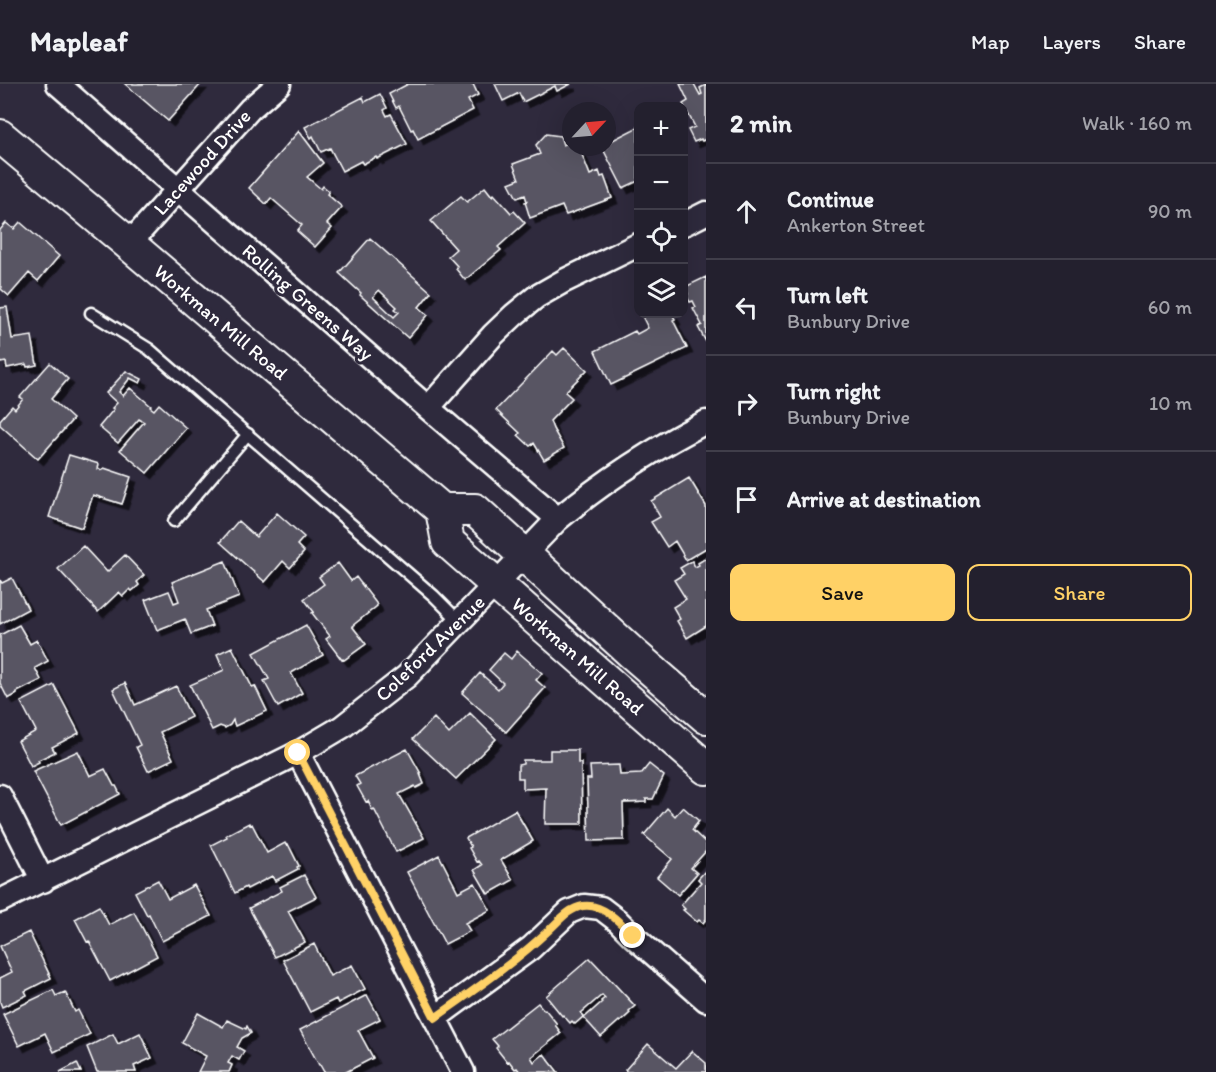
<!DOCTYPE html>
<html lang="en">
<head>
<meta charset="utf-8">
<style>
  :root { --surface:#23202e; --page:#2b2836; --text:#f1f3f6; --muted:#a3a3aa; --line:#403e4a; --accent:#ffd166 }
  body { margin:0; font-family:Itim,sans-serif; background:var(--page); color:var(--text) }
  .controls { position:absolute; right:18px; top:18px; display:grid; overflow:hidden; border-radius:12px; box-shadow:0 6px 24px #0002 }
  .controls button { width:54px; height:54px; display:grid; place-items:center; padding:0; border:0; border-bottom:2px solid var(--line); background:var(--surface); color:var(--text); font:30px sans-serif }
  .compass { position:absolute; left:562px; top:18px; width:54px; height:54px; border-radius:50%; background:var(--surface); box-shadow:0 6px 24px #0002; rotate:64deg }
  .stop { position:absolute; width:18px; height:18px; margin:-14px; border:4px solid #ffd166; border-radius:50%; background:#fff }
  .stop.end { background:#ffd166; border-color:#fff; box-shadow:0 2px 6px #0008 }
  .list { margin:0; padding:0; list-style:none }
  h2 { display:flex; justify-content:space-between; align-items:center; height:78px; margin:0; padding:0 24px; font-size:26px }
  h2 small { font-size:20px; font-weight:400; color:var(--muted) }
  .list li { display:grid; grid-template-columns:39px 1fr auto; gap:18px; align-items:center; box-sizing:border-box; height:96px; padding:0 24px; border-top:2px solid var(--line) }
  .list b { display:block; font-size:22px; white-space:nowrap }
  .list p { margin:0; font-size:20px; white-space:nowrap; color:var(--muted) }
  .list em { font-size:20px; font-style:normal; color:var(--muted) }
  .actions { display:flex; gap:12px; padding:18px 24px }
  .actions a { flex:1; padding:14px 0; border:2px solid var(--accent); border-radius:12px; text-align:center; font-size:21px; color:var(--accent) }
  .actions .main { background:var(--accent); color:#111 }
  .icon { flex:none; width:33px; height:33px; fill:none; stroke:currentColor; stroke-width:2; stroke-linecap:round; stroke-linejoin:round }
  .map { position:relative; flex:none; width:706px; height:988px; overflow:hidden }
  header { display:flex; align-items:center; gap:36px; box-sizing:border-box; height:84px; padding:0 30px; background:var(--surface); border-bottom:2px solid var(--line) }
  header strong { font-size:28px }
  nav { display:flex; gap:33px; margin-inline-start:auto; font-size:21px }
  main { display:flex }
  aside { flex:1; background:var(--surface) }
  .map>svg:first-child { display:block }
</style>
</head>
<body>
<header>
<strong>Mapleaf</strong>
<nav><a>Map</a><a>Layers</a><a>Share</a></nav>
</header>
<main>
<div class="map">
<svg width="706" height="988" viewBox="0 0 706 988">
  <defs>
    <filter id="shadow"><feDropShadow dx="5.5" dy="5.5" stdDeviation="0" flood-color="#0009"/></filter>
  </defs>
  <rect width="100%" height="100%" fill="#2f2a3d"/>
  <filter id="ink" filterUnits="userSpaceOnUse"><feTurbulence type="fractalNoise" baseFrequency=".0167" numOctaves="2"/><feDisplacementMap in="SourceGraphic" scale="12" xChannelSelector="R" yChannelSelector="G"/><feConvolveMatrix kernelMatrix="1 2 1 2 8 2 1 2 1" color-interpolation-filters="sRGB"/></filter>
  <g filter="url(#ink)">
    <!-- building -->
    <path fill="#595564" stroke="#fff" stroke-width="1.5" fill-rule="evenodd" filter="url(#shadow)" d="M125 0H201L168 37Z
      M408 0H473L478 11 468 16 473 26 418 55 413 45 411 46 399 22 396 24 389 10Z
      M495 0H571L557 7 555 2 523 18 519 9 503 17Z
      M680 0H694L700 11 702 10 700 4 706 1V55L702 57 701 55 694 58 688 46 695 43 683 20 688 17Z
      M380 10 387 24 384 26 387 32 391 30 407 60 377 75 376 73 363 80 361 77 342 87 330 64 321 68 313 52 311 54 305 43 363 13 365 18Z
      M638 43V97L623 104 602 63H607V59Z
      M299 47 323 79 307 93 321 105 323 102 329 107 327 110 342 123 327 140 332 144 315 163 297 147 302 141 271 114 266 120 249 104Z
      M546 50 560 52 563 61 571 58V63H579L590 91 599 87 601 93 604 92 612 114 566 131 562 122 530 134 525 118 527 117 525 111 517 114 509 99 519 95 513 80 540 70 536 61Z
      M485 103 492 112 494 110 511 129 514 127 525 139 498 163 501 166 465 196 456 185 458 183 448 172 456 165 431 137 461 112 467 118Z
      M20 138 59 172 38 197 29 189 9 212 1 205 2 203 0 201V146L6 139 14 145Z
      M370 154 431 208 419 223 428 231 408 254 360 211 361 209 339 189ZM379 206 397 223 395 225 399 228 394 233 373 213Z
      M706 193V258L698 243 702 241 693 224 696 223 693 217 690 218 686 211 688 210 685 203Z
      M7 223 12 255 32 252 37 281 27 283 26 280 7 284 6 278 0 279V224Z
      M641 230H672L675 235 673 236 687 264 611 301 595 267 635 247 637 250 648 244Z
      M564 264 587 286 565 308 572 314 550 337 553 345 564 364 544 376 534 359 530 362 518 351 520 349 496 326 553 267 557 271Z
      M50 279 68 295 51 315 73 335 38 375 0 341V336L12 322 15 325 23 315 20 313Z
      M126 287 142 295 140 299 130 294 119 308 123 312 130 304 151 322 150 323 154 326 159 320 186 344 147 389 120 366 144 338 139 335 118 359 99 343 114 325 112 324 117 319 106 309Z
      M69 371 99 380 98 385 103 386 104 384 131 393 122 420 93 411 82 444 49 433Z
      M689 394 706 422V464L686 476 675 457 667 463 651 438 660 433 651 417Z
      M277 429 304 453 297 461 304 468 290 484 283 477 265 498 220 458 238 437 256 453Z
      M83 462 107 488 125 471 144 491 137 498 139 501 132 507 130 505 123 512 119 508 98 528 58 485Z
      M706 474V542L687 554 677 537 680 535 673 523 686 515 674 496 684 490 680 484 692 477 695 483 699 481 698 479Z
      M225 477 239 513 206 526 212 542 191 550 185 535 157 546 145 516 169 507 174 519 179 517 172 498Z
      M338 479 351 497 356 493 376 519 377 522 352 542 366 560 344 576 343 575 342 576 326 555 330 552 312 529 314 528 304 515 324 500 319 493Z
      M12 494 28 525 0 540V496L2 499Z
      M19 541 30 560 37 556 48 577 35 584 41 596 17 608V610L8 615 0 599V551Z
      M306 541 323 571 291 589 302 609 278 623 264 597 269 595 254 569Z
      M232 563 252 603 255 602 267 627 235 642 233 636 230 641 225 644 220 642 212 646 190 601 224 586 217 570Z
      M517 567 542 589 536 596 545 604 506 648 462 609 480 589 498 605 503 599 489 586 504 569 511 575Z
      M125 599 135 621 176 602 191 633 160 648 173 675 148 687 136 663 140 661 113 605Z
      M54 601 79 649 52 663 55 668 38 676 39 678 31 682 18 657 36 647 21 618Z
      M470 629 496 655 456 695 413 655 434 634 449 650Z
      M407 665 421 690H420L424 700 416 704 415 702 399 710 424 754 396 768 374 725 372 726 368 717 366 718 357 702 360 700 355 692Z
      M550 666H578V679H581L582 740H545L546 704 523 705V694H518V681L523 680V676H550Z
      M78 667 90 692 105 685 114 702H116L120 710 61 741 33 687Z
      M649 680 664 692 653 715H646V718L623 719 624 756 589 757 587 695H591L590 682 619 681 620 691 641 690Z
      M683 723 699 737 692 746 706 759V767L691 784 697 789 678 811 657 793 672 775 644 751 667 724 675 732Z
      M515 726 533 757 501 776 513 796 488 810 474 786 482 781 479 777 477 778 469 764 471 763 466 754Z
      M249 739 250 741 252 740 267 769 285 759 286 761 288 760 299 782 297 783 298 785 275 797 272 792 247 805 246 803 235 809 211 761 227 753 226 751Z
      M439 771 458 808 475 799 490 826 465 839 470 847 445 860 407 788Z
      M706 786V835L703 839 699 836 697 838 683 826 685 825 681 821 701 798 698 795Z
      M304 791 316 813 288 827 305 858 275 873 249 824 282 807 280 803Z
      M158 796 168 815 194 801 211 832 162 857 149 830 147 831 135 808Z
      M99 822 109 841 134 828 157 872 110 897 89 857 87 858 75 835Z
      M29 848 51 894 25 907 27 911 2 923 0 918V894L12 888 0 862Z
      M314 860 330 892 352 881 365 905 338 919 336 915 310 928 283 876Z
      M590 874 635 922 629 927 630 929 620 938 619 937 601 953 584 934 602 918 601 917 605 914 602 911 581 929 584 932 575 940 572 937 570 939 563 931 562 932 546 912Z
      M53 906 56 912 65 908 75 928 78 926 90 950 54 968 45 949 19 962 3 930Z
      M367 911 380 935 358 946 373 974 346 988H324L320 981H319L300 946Z
      M538 919 544 926 545 925 557 940 555 941 561 949 531 973 534 978 544 970 558 988H520L517 984 515 985 509 977 507 978 496 964 498 962 492 955Z
      M198 929 223 943 227 936 246 945 247 942 251 949 242 954 237 963 244 967 239 976 232 972 228 979 232 981 229 988H198L206 972 182 959Z
      M140 949 152 974 134 982 136 988H97L87 963 113 950 118 960Z
      M648 960 676 984 692 967 706 979V988H627L625 986Z
      M77 979 81 988H60Z"/>
    <g fill="none" stroke-linecap="round" stroke-linejoin="round">
      <defs>
        <path id="lane" d="M91 229 149 265 434 512 460 538
          M174 437 248 350"/>
        <path id="street" d="M58 0 428 324 558 435
          M684 140 706 129
          M129 160 250 25 279 0
          M428 324 493 251 514 231 536 213 564 197 638 161
          M298 669 463 988
          M0 712 43 797
          M0 817 298 669 342 643 407 592 558 435C604 397 653 365 706 338
          M435 934 531 864 569 828 584 822 601 824 618 837 633 852 706 916"/>
        <path id="secondary" d="M0 52 129 160 442 426 448 458 706 684
          M442 426H475L632 569 706 633"/>
      </defs>
      <!-- lane casing -->
      <use href="#lane" stroke="#fff" stroke-width="15"/>
      <!-- street casing -->
      <use href="#street" stroke="#fff" stroke-width="27"/>
      <!-- secondary casing -->
      <use href="#secondary" stroke="#fff" stroke-width="36"/>
      <!-- lane -->
      <use href="#lane" stroke="#2f2a3d" stroke-width="10"/>
      <!-- street -->
      <use href="#street" stroke="#2f2a3d" stroke-width="22"/>
      <!-- secondary -->
      <use href="#secondary" stroke="#2f2a3d" stroke-width="32"/>
    </g>
  </g>
  <g fill="none" stroke-linecap="round" stroke-linejoin="round" filter="url(#ink)">
    <!-- route -->
    <path stroke="#ffd166" stroke-width="8" d="M298 669 435 934C474 906 514 879 549 846 559 837 569 824 583 822 603 819 621 839 633 852"/>
  </g>
  <g text-anchor="middle" stroke-width="6" stroke-linejoin="round" paint-order="stroke">
    <!-- street labels -->
    <g font-size="20" fill="#fff" stroke="#2f2a3d">
      <text transform="translate(202 78) rotate(-48)" y="7">Lacewood Drive</text>
      <text transform="translate(308 218) rotate(41)" y="7">Rolling Greens Way</text>
      <text transform="translate(221 238) rotate(40)" y="7">Workman Mill Road</text>
      <text transform="translate(430 564) rotate(-44)" y="7">Coleford Avenue</text>
      <text transform="translate(578 572) rotate(41)" y="7">Workman Mill Road</text>
    </g>
  </g>
</svg>
<div class="controls">
<button>+</button>
<button>−</button>
<button><svg class="icon" aria-label="locate" viewBox="0 0 24 24"><circle cx="12" cy="12" r="6"/><path d="M12 2v4M12 18v4M2 12h4M18 12h4"/></svg></button>
<button><svg class="icon" aria-label="layers" viewBox="0 0 24 24"><path d="M12 4l9 5-9 5-9-5zM3 14l9 5 9-5"/></svg></button>
</div>
<svg class="compass" viewBox="-18 -18 36 36"><path d="M0-13l5 13h-10z" fill="#e53935"/><path d="M0 13l5-13h-10z" fill="#a3a3aa"/></svg>
<div class="stop" style="left:298px;top:669px"></div>
<div class="stop end" style="left:633px;top:852px"></div>
</div>
<aside>
<h2>2 min<small>Walk · 160 m</small></h2>
<ul class="list">
<li><svg class="icon" aria-label="ahead" viewBox="0 0 24 24"><path d="M12 20V5M6 11l6-6 6 6"/></svg><div><b>Continue</b><p>Ankerton Street</p></div><em>90 m</em></li>
<li><svg class="icon" aria-label="left" viewBox="0 0 24 24"><path d="M17 20v-9H6M10 6l-5 5 5 5"/></svg><div><b>Turn left</b><p>Bunbury Drive</p></div><em>60 m</em></li>
<li><svg class="icon" aria-label="right" viewBox="0 0 24 24"><path d="M7 20v-9h11M14 6l5 5-5 5"/></svg><div><b>Turn right</b><p>Bunbury Drive</p></div><em>10 m</em></li>
<li><svg class="icon" aria-label="arrive" viewBox="0 0 24 24"><path d="M6 21V4h12l-3 4 3 4H6"/></svg><div><b>Arrive at destination</b></div></li>
</ul>
<div class="actions"><a class="main">Save</a><a>Share</a></div>
</aside>
</main>
</body>
</html>
